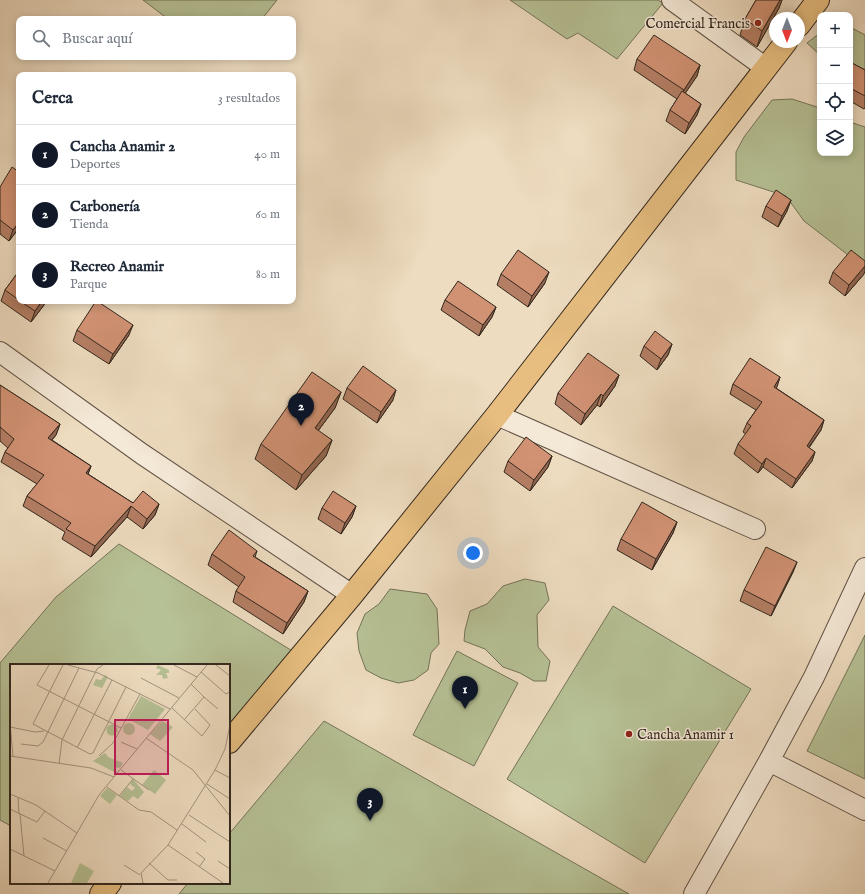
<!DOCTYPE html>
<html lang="es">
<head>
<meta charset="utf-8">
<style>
  :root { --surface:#fff; --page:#f2f2f3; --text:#1f2937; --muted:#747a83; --line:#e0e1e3; --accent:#111827 }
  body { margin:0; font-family:"IM FELL English",serif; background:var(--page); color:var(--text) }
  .controls { position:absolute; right:12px; top:12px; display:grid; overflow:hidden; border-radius:8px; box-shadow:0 2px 10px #0003 }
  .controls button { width:36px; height:36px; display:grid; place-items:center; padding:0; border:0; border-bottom:1px solid var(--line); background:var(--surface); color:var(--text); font:20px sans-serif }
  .compass { position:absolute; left:769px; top:12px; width:36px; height:36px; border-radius:50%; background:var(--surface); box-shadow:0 2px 10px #0003; rotate:180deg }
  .you { position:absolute; left:473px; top:553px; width:14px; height:14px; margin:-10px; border:3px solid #fff; border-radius:50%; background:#1a73e8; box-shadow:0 0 0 6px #1a73e833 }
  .badge { display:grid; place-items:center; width:26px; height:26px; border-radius:50%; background:var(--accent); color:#fff; font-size:13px; font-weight:700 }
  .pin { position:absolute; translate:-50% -33px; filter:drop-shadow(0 1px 2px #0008) }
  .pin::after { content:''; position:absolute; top:21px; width:14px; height:12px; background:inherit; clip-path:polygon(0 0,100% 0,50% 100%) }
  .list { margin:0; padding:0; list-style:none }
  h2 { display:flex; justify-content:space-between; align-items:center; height:52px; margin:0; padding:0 16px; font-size:17px }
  h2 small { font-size:13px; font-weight:400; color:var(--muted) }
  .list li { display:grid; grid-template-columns:26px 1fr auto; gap:12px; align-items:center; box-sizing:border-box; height:60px; padding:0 16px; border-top:1px solid var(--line) }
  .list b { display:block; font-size:15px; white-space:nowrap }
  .list p { margin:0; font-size:13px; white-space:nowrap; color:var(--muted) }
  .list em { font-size:13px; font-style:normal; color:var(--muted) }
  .icon { flex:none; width:22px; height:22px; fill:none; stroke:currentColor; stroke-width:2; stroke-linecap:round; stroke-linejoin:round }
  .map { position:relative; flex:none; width:865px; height:894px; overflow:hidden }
  .search { position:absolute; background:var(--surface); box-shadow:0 2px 10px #0003; left:16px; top:16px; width:280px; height:44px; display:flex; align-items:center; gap:10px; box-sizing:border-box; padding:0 14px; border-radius:8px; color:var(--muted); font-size:15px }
  .panel { position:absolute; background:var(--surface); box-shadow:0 2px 10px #0003; left:16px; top:72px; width:280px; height:232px; border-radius:8px }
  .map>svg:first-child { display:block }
</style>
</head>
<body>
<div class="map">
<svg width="865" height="894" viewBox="0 0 865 894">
  <rect width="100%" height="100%" fill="#eedcc0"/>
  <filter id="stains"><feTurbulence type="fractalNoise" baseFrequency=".005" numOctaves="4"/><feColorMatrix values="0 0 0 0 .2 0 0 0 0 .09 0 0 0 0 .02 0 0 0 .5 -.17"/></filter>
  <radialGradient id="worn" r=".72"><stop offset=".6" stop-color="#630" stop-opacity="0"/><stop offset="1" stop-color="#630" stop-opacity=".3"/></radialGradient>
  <!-- green -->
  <path fill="#b6c195" stroke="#74745a" d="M143 0H277L262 19H168Z
    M510 0H658L663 3 617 59 578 33 567 39Z
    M850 27 865 35V78L850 71Z
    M820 33V55L807 43Z
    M792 99 820 108V153H850V122L865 127V268L804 221 786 196 736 180V152L744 137 772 100Z
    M119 544 294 652 229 726V665H11V826L0 820V663L56 597Z
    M525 579 545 583 549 600 537 615 538 647 550 661 546 681H534L520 673 503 667 485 649 464 641 465 630 470 611 487 604 503 586Z
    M390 589 427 594 437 609 439 644 431 653 428 670 414 680 398 683 381 678 366 670 359 651 357 633 365 614 379 604Z
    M613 606 751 689 645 863 507 779Z
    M865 635V779L807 751Z
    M457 651 518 683 474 766 413 735Z
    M324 721 629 894H179L188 883H229V834Z"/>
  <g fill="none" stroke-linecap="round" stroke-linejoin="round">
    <defs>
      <path id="minor" d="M672 0 766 68
        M0 352 142 454 352 595
        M497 415 755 529
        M769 761 865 810
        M694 894 769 761 814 677 865 568"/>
      <path id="primary" d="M799 25 818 0
        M229 742 352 595 497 415 786 42
        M101 894 110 883"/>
    </defs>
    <!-- minor casing -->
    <use href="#minor" stroke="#625446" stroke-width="22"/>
    <!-- primary casing -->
    <use href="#primary" stroke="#33271e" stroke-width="24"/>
    <!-- minor -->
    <use href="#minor" stroke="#f4e8d6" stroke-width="20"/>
    <!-- primary -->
    <use href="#primary" stroke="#e7be80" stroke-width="22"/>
  </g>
  <!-- wall -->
  <path fill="#b47e64" stroke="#33271e" d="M756 0H782L779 8 757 47 740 35 745 19Z
    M637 59 700 65 697 76 685 93 701 104 697 115 685 134 666 121 670 110 677 99 634 70Z
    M850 62 865 70V108L864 109 850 101Z
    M0 187 19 228 9 241 0 234Z
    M791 200 787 211 778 227 762 217 766 206Z
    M19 271V301H47L31 322 1 301 5 290Z
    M833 272 864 274 845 296 829 283Z
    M501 274 545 283 528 307 497 285Z
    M445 300 496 307 492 317 479 336 441 310Z
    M77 330 129 335 109 364 73 341Z
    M672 344 668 355 657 370 640 356 644 346Z
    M619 375 615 386 600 407 597 405 581 425 555 404 558 393Z
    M780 377 776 388 824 420 821 430 809 448 815 452 812 461 792 488 763 467 758 473 734 454 738 444 746 434 743 432 747 423 756 410 730 394 733 384Z
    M0 385 60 424 56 435 52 440 91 466 88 474 133 503 159 504 155 515 143 529 127 517 91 557 62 539 65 532 23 506 27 496 37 484 1 462 5 452 8 448 0 441Z
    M347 388 393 400 377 423 343 399Z
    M341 392 335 408 318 431 332 440 326 456 296 490 255 459 261 444Z
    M552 456 548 467 530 491 504 472 508 461Z
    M356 506 352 517 341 534 318 519 322 508Z
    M677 522 673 533 652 570 617 550 621 539Z
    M257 551 255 557 308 591 304 602 283 634 233 602 236 591 239 587 208 565 212 554Z
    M797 562 793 572 771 616 740 601 744 590Z"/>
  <!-- shaded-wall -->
  <path fill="#926651" stroke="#33271e" d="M780 0H782L779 8 757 47 762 31Z
    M700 65 697 76 680 101 684 90Z
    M701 104 697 115 685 134 689 123Z
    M791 200 787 211 778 227 782 216Z
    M19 222V228L9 241 13 230Z
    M865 266V271L864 274 845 296 849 285Z
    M549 272 545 283 528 307 532 296Z
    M42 301H47L31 322 35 311Z
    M496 307 492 317 479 336 483 325Z
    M133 325 129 335 109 364 113 354Z
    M672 344 668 355 657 370 661 359Z
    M619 375 615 386 600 407 603 396Z
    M780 377 777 387 770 396 774 387Z
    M396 390 393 400 377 423 381 412Z
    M341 392 335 408 309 443 315 428Z
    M601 394 597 405 581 425 585 414Z
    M824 420 821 430 803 455 807 446Z
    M60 424 56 435 44 449 48 438Z
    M332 440 326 456 296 490 302 475Z
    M815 452 812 461 792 488 796 479Z
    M552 456 548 467 530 491 534 480Z
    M766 458 763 467 758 473 762 464Z
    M91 466 87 477 86 473Z
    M159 504 155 515 143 529 147 519Z
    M131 506 127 517 91 557 95 546Z
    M356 506 352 517 341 534 345 523Z
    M677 522 673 533 652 570 656 559Z
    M797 562 793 572 771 616 775 606Z
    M308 591 304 602 283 634 287 623Z"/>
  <!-- building -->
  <path fill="#d19274" stroke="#33271e" d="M756 0H780L762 31 745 19Z
    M654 35 700 65 684 90 637 59Z
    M850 62 865 70V96L850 88Z
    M682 91 701 104 689 123 670 110Z
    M12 167 19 172V222L13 230 0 220V187Z
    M776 190 791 200 782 216 766 206Z
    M518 250 549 272 532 296 501 274Z
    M851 250 865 261V266L849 285 833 272Z
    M19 271V300L5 290Z
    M458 281 496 307 483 325 445 300Z
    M20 301H42L35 311Z
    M96 301H97L133 325 113 354 77 330Z
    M655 331 672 344 661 359 644 346Z
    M588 353 619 375 603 396 601 394 585 414 558 393Z
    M750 358 780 377 774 387 824 420 807 446 815 452 796 479 766 458 762 464 738 444 751 426 747 423 762 402 733 384Z
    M363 366 396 390 381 412 347 388Z
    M312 372 341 392 315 428 332 440 302 475 261 444Z
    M0 385 60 424 48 438 91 466 86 473 133 503 143 491 159 504 147 519 131 506 95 546 66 529 71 523 27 496 44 475 5 452 14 439 0 427Z
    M526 437 552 456 534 480 508 461Z
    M333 491 356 506 345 523 322 508Z
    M642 502 677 522 656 559 621 539Z
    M229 530 257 551 253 556 308 591 287 623 236 591 245 577 212 554Z
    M766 547 797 562 775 606 744 590Z"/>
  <!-- markers -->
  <g fill="#8f2418" stroke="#f4e8d6" stroke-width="1.5">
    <circle cx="758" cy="23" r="4"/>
    <circle cx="629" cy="734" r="4"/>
  </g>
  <g text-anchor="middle" stroke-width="3" stroke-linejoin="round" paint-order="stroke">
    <!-- poi labels -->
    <g font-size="14" fill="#33271e" stroke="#f4e8d6" text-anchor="end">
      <text x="750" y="28">Comercial Francis</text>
      <text x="637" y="739" text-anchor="start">Cancha Anamir 1</text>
    </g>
  </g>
  <!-- overview -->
  <g transform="translate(10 664)">
    <rect width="220" height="220" fill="#eedcc0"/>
    <path d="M148 1 159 6V9H156L158 14 153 15 152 11H146L151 6 146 4ZM95 11 98 13 92 24 83 21 86 15 91 16ZM131 32 155 45 138 66 118 55ZM152 57 163 63 150 77 140 70ZM113 65a6 6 0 1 1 12 0a6 6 0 1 1-12 0ZM96.5 66a5.5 5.5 0 1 1 11 0a5.5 5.5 0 1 1-11 0ZM95 89 98 93 113 99 110 104 103 103 108 108 106 109 83 97ZM144 106 156 116 145 130 132 121ZM123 115 134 128 128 135 123 132 118 137 110 132 117 123 122 127 125 124 120 120ZM97 124 107 131 100 140 90 132ZM70 199 84 207 77 219H61Z" fill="#b6c195"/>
    <path fill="none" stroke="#a3947f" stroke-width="1" d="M39 1 27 21 111 64M53 1 23 60 80 90 83 89 116 23M58 1 88 9 160 45M164 1 187 13M206 1 220 12M191 8 216 30 220 28M131 14 169 34M194 33 208 45M162 44 192 72 200 61 185 45M174 56 194 33 181 20M0 59 3 92M0 63 25 68 34 67M136 74 183 106 220 152M111 78 127 85M11 80 28 82 33 78 69 4M67 84 102 16M0 92 81 104 104 113M89 92 103 79 130 30M49 100 52 76 87 5 93 1M111 106 139 126M205 106 220 114M197 120 220 135M97 123 129 146 141 148 167 166M0 130 26 141 67 169M109 132 123 115M8 133 9 150M0 145 27 158 35 147M10 150 14 192M179 151 220 178M172 160 196 178M33 174 57 187M158 181 213 219M0 185 45 207M186 188 195 195 189 203M208 197 220 205M139 199 158 216H167M114 201 130 211M38 219 89 131 197 1M133 219 131 209 158 181 205 106 215 85 220 61"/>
    <path fill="#c2185b" fill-opacity="0.15" stroke="#c2185b" stroke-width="2" d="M105 56H158V110H105Z"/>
    <rect width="220" height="220" fill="none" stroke="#33271e" stroke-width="2"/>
  </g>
  <rect width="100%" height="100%" filter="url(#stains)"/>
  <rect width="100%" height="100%" fill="url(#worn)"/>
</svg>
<div class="controls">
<button>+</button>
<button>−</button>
<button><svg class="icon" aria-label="locate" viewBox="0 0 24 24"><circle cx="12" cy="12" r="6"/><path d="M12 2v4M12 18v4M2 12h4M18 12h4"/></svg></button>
<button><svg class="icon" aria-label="layers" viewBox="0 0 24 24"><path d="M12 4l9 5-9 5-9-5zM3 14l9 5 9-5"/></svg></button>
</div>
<svg class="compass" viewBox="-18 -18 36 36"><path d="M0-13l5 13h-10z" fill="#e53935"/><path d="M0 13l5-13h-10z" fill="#747a83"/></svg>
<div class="you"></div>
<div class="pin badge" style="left:465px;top:709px">1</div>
<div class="pin badge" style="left:301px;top:426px">2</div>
<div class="pin badge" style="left:370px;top:821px">3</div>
<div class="search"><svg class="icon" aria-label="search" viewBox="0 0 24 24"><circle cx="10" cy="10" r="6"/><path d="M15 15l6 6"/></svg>Buscar aquí</div>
<section class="panel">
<h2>Cerca<small>3 resultados</small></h2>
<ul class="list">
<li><span class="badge">1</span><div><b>Cancha Anamir 2</b><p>Deportes</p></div><em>40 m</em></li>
<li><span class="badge">2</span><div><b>Carbonería</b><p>Tienda</p></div><em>60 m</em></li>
<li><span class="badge">3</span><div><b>Recreo Anamir</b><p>Parque</p></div><em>80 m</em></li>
</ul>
</section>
</div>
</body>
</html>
